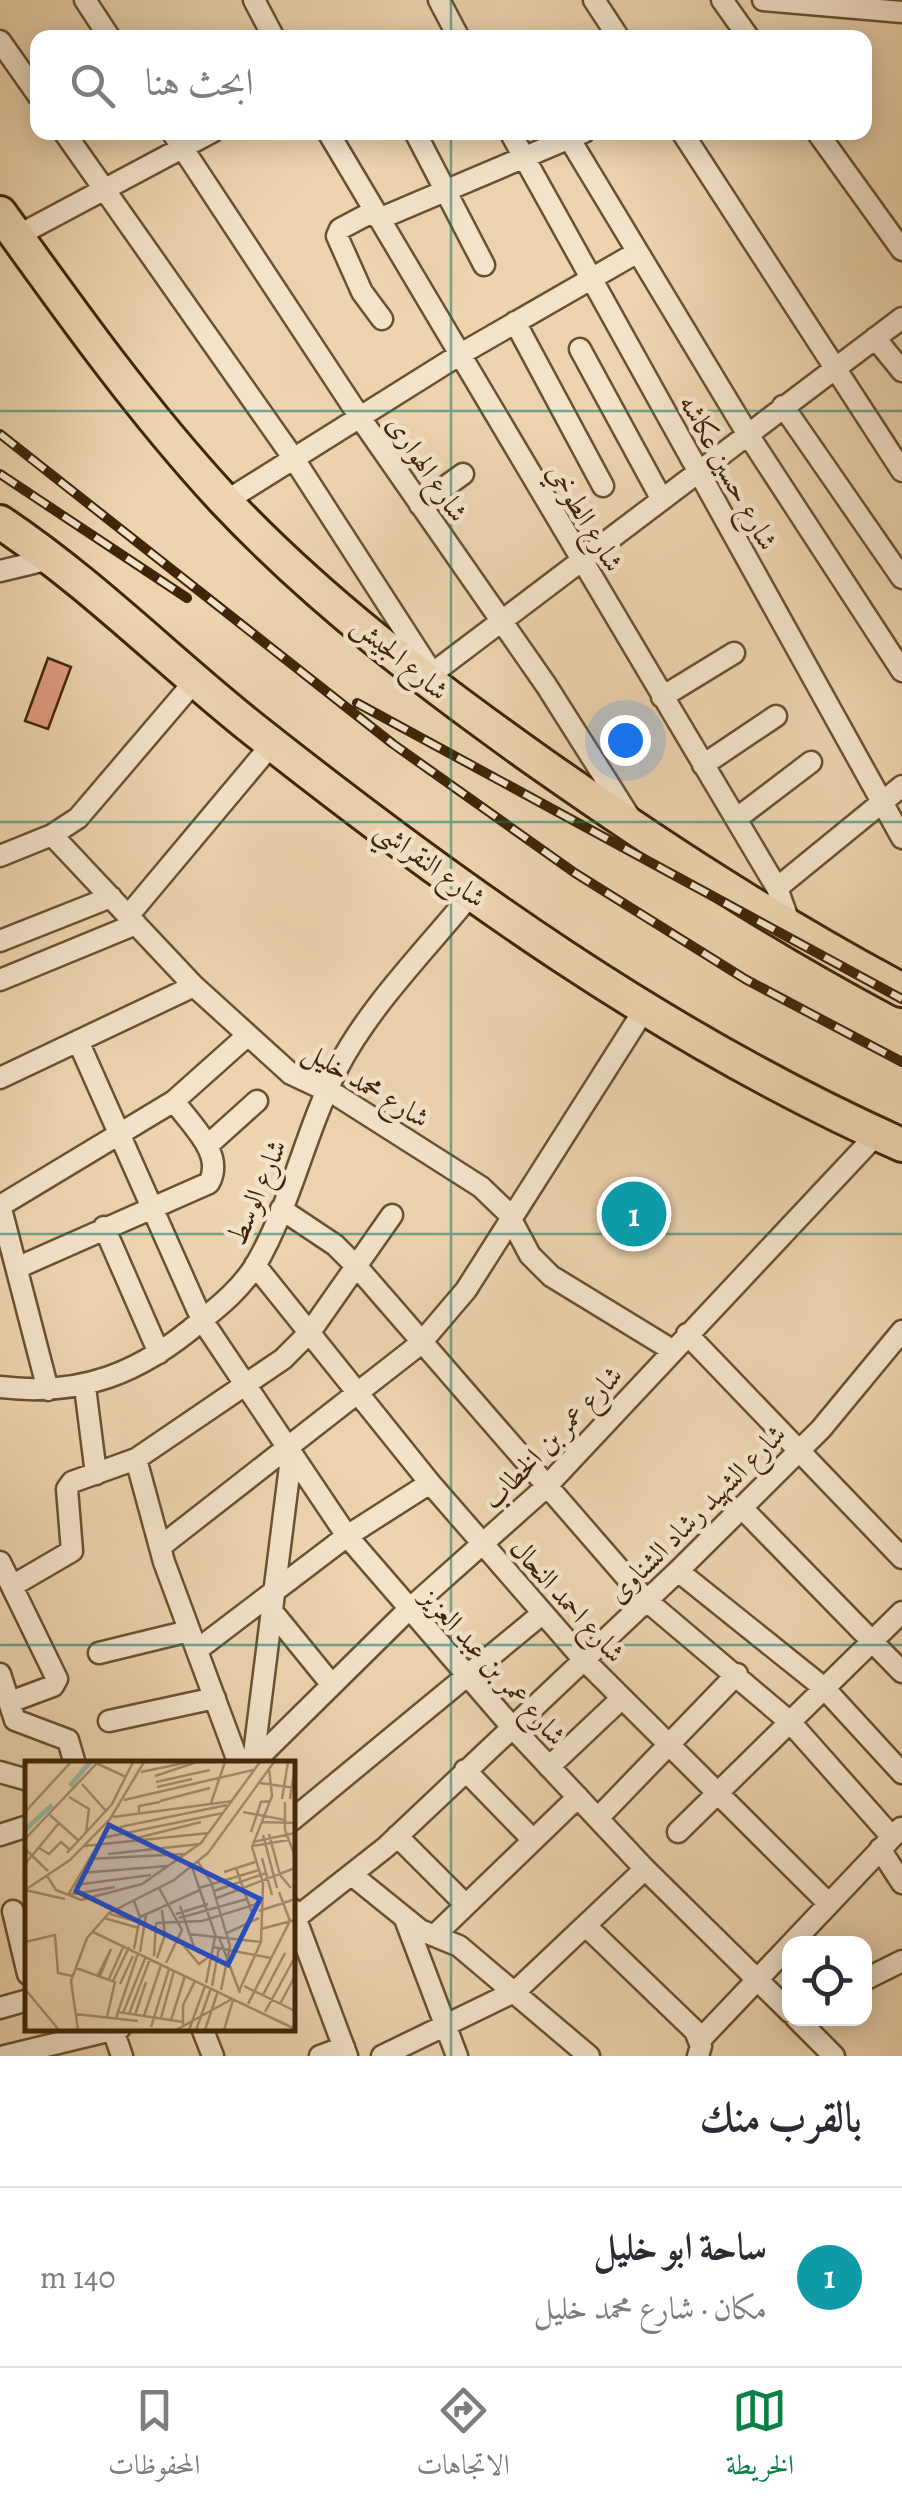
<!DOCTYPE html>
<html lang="ar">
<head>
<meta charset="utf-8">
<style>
  :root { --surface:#fff; --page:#f7f7f7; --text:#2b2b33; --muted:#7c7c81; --line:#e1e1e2; --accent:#0b8043 }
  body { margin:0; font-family:Alegreya,Amiri,serif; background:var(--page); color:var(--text); direction:rtl }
  .controls { position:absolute; right:30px; bottom:30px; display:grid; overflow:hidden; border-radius:20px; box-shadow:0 5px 25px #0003 }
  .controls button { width:90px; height:90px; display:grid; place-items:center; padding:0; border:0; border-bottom:2px solid var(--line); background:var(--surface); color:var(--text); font:50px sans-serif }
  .you { position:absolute; left:625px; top:740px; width:35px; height:35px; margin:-25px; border:8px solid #fff; border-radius:50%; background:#1a73e8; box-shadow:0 0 0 15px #1a73e833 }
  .badge { display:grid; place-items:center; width:65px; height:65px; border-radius:50%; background:var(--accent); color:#fff; font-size:32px; font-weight:700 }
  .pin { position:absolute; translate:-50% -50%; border:5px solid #fff; box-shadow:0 2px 10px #0006 }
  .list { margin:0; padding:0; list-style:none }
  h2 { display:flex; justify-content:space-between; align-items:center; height:130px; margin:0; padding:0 40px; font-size:42px }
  h2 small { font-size:32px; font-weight:400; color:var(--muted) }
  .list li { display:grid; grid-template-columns:65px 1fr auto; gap:30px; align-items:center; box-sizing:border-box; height:180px; padding:0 40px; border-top:2px solid var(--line) }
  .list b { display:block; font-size:38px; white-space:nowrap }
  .list p { margin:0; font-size:32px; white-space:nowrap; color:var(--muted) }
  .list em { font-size:32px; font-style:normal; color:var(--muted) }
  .icon { flex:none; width:55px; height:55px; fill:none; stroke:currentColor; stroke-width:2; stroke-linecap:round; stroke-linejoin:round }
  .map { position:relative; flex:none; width:902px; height:2056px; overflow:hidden; direction:ltr }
  .search { position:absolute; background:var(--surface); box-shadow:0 5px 25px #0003; left:30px; right:30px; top:30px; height:110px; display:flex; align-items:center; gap:25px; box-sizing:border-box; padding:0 35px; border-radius:20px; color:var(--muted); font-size:38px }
  .sheet { height:310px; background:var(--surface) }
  nav { display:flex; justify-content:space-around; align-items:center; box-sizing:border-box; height:140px; border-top:2px solid var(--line); background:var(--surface); font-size:28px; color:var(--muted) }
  nav a { display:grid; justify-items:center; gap:5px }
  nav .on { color:var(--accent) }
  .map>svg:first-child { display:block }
</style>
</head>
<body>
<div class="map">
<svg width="902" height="2056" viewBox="0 0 902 2056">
  <rect width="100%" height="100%" fill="#edd4af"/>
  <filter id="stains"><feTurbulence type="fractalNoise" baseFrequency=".002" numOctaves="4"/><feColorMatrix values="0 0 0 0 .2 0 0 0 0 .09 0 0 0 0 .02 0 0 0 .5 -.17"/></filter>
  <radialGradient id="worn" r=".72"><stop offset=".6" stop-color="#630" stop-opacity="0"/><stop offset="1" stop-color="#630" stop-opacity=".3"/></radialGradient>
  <!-- building -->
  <path fill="#e19a80" stroke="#3f2606" stroke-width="2.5" d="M48 658 71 667 48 729 25 721Z"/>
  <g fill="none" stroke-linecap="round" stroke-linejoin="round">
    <defs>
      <path id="minor" d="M85 0 110 38
        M254 0 274 38
        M439 0 459 38
        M594 0 619 38
        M722 0 749 38
        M763 0 902 12
        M0 41 38 95
        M64 132 294 459 432 673
        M172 132 361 419 546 685 629 816
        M328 132 777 888 792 930
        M415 132 484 265
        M510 132 902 838
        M682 132 902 471
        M817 132 902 250
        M569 138 747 433 902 671
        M374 211 340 229 337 236 362 292 382 319
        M379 219 584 132
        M17 236 212 132
        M515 322 603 486
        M875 338 902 371
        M580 349 661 498
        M783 406 902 578
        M226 501 459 355 636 253
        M420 505 463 474
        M0 571 50 559
        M425 679 902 318
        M662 697 734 653
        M703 765 776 716
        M736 819 811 762
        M52 835 194 986 291 1074 338 1096 481 1187 507 1212 530 1255 551 1276 672 1350
        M0 856 52 835 78 818 194 682
        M777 888 902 786
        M128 916 272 744
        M0 941 111 897
        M0 980 136 924
        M78 1041 202 1320 347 1536 512 1727 645 1869 790 2012
        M0 1078 194 986
        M207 1146 257 1101
        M0 1205 48 1390
        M0 1206 174 1101 248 1035
        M281 1209 335 1245 358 1268 647 1601 790 1722 892 1837
        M104 1227 159 1353
        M255 1265 430 1483 583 1659 828 1903
        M19 1267 209 1183C225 1154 191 1125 174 1101
        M687 1334 902 1558
        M0 1387C81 1397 141 1373 202 1320 222 1304 241 1288 255 1266 291 1205 305 1132 337 1069 370 1005 427 949 472 893
        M85 1387 96 1474
        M136 1459 164 1562 239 1764
        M741 1507 902 1672
        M160 1547 420 1344 466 1290 644 1010
        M0 1562 57 1679 53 1686 10 1702
        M678 1571 824 1688 902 1773
        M12 1586 72 1551 67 1489 72 1482 136 1459 283 1359 310 1332 392 1215
        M271 1610 332 1685
        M197 1650 347 1536 430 1483
        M99 1653 189 1631
        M0 1674 15 1720 68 1740 75 1764
        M109 1721 215 1698
        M253 1762 291 1458
        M252 1764 407 1611 545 1488 877 1134
        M549 1767 621 1699
        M465 1770 533 1840
        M0 1772 28 1780
        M598 1818 737 1674
        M292 1820 543 1613
        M678 1832 902 1612
        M0 1835 28 1826
        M397 1836 466 1905
        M880 1849 902 1883
        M352 1875 420 1930 459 1946 589 2056
        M292 1909 347 2056
        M13 1911 28 1974
        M405 1919 457 2056
        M292 1921 386 1847 678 1571 821 1429 902 1331
        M586 1926 695 2031 701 2046 698 2056
        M434 1936 578 1797
        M864 1980 902 1961
        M0 2008 28 2000
        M796 2018 834 2056
        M202 2028 213 2056
        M113 2030 122 2056
        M700 2040 901 1828
        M5 2056 120 2028
        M320 2056 344 2047
        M382 2056 516 1991 645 1869"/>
      <path id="primary" d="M0 213C71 312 140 409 223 499 318 600 430 685 543 765 660 847 776 923 902 990
        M0 522C90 582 168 661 252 728 454 888 666 1040 902 1145"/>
    </defs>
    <!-- minor casing -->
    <use href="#minor" stroke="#6a5230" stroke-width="25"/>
    <!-- primary casing -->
    <use href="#primary" stroke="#3f2606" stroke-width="38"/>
    <!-- minor -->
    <use href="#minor" stroke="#f3e3cb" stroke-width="20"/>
    <!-- primary -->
    <use href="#primary" stroke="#edd4af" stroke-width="32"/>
    <defs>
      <path id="rail" d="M0 434 393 744 575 873 745 979 902 1062
        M0 474 187 598
        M357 703 902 999"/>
    </defs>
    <!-- rail casing -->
    <use href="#rail" stroke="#3f2606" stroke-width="10"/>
    <!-- rail -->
    <use href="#rail" stroke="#f3e3cb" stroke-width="6" stroke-dasharray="19" stroke-linecap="butt"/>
  </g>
  <!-- grid -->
  <path fill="none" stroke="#0f766e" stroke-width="2.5" stroke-opacity="0.55" d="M451 0V38M451 132V2056M0 411H902M0 822H902M0 1234H902M0 1645H902"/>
  <g text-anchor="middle" stroke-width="9" stroke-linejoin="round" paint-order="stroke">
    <!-- street labels -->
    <g font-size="28" fill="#3f2606" stroke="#f3e3cb">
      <text transform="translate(428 468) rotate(56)" y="10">شارع الهوارى</text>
      <text transform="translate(729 472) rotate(61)" y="10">شارع حسين عكاشه</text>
      <text transform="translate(586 517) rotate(59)" y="10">شارع الطوخي</text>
      <text transform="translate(401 657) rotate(40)" y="10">شارع الجيش</text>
      <text transform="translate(431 863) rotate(36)" y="10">شارع النقراشي</text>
      <text transform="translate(367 1084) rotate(31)" y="10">شارع محمد خليل</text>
      <text transform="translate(256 1192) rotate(-67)" y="10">شارع الوسط</text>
      <text transform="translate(552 1437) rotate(-46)" y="10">شارع عمر بن الخطاب</text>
      <text transform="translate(696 1513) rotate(-45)" y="10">شارع الشهيد رشاد الشناوى</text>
      <text transform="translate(568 1600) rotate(48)" y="10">شارع احمد النحال</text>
      <text transform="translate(494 1666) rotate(48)" y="10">شارع عمر بن عبد العزيز</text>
    </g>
  </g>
  <!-- overview -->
  <g transform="translate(25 1761)">
    <rect width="270" height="270" fill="#edd4af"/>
    <path fill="none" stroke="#9ab9a5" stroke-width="5" d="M45 25 65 1M0 69 27 44"/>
    <path fill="none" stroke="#a78e6b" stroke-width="2.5" d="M71 2 101 16M116 11 164 1M130 15 172 1M131 21 185 9M235 22 270 27M57 23 81 50M132 26 167 18M44 36 64 48 61 71M257 38 263 1M265 38 270 4M99 39 228 9M135 40 185 27M260 41V69L270 95M186 42 200 1M0 51 46 1M218 51 260 59M25 54 54 80M114 54V45L135 41M88 56 208 40M237 61 270 62M95 66 202 44M226 71 236 41 246 40M244 73 255 114 266 127M238 74 252 127M77 77 198 52M0 78 73 1M108 78 176 61M228 81 270 72M59 85 184 72M227 85 264 79M14 87 24 93 36 81 44 88M0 88 23 110M42 92 87 43 108 1M83 93 175 83M237 97 247 134M64 98 159 93M173 101 186 121 205 185 196 229M0 103 34 62M167 106 191 176M211 107 227 152M199 111 230 101M56 112 142 105M22 115 31 129 56 139 117 123 176 82 235 1M50 124 126 114M134 127 157 169 141 202M174 127 234 109M0 129 40 138M0 129 45 99 85 58 119 1M189 130 241 112M43 134 86 62M44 134 90 126M192 137 270 107M109 140 115 156 109 188M155 145 169 186M234 150 270 138M85 153 114 161M151 153 183 143M115 156 175 129M79 157 114 167M154 157 222 138M131 162 177 160 235 142M236 168 270 159M68 171 270 268M202 172 234 157M164 173 236 181M194 176 215 232M0 181 30 174 33 212 47 215M159 185 174 203 185 195M188 186 246 197M115 191 121 154M129 195 131 162M132 197 140 174 137 149M51 207 90 221 82 256M73 214 86 188 75 215M84 218 99 184M88 220 104 186M181 222 190 176M95 223 108 195M187 225 194 187M219 225 270 250M0 228 34 269M214 230 236 181 238 122 227 86 247 35 244 7M238 234 260 192M223 243 265 160 254 131M255 243 270 215M93 251 158 261M240 251 270 196M98 252 121 195M50 253 113 260M104 253 125 198M110 254 121 221M119 255 136 204M91 257 113 192M136 257 149 210M146 259 160 215M158 265V244L170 220M126 266 144 208M53 269 46 220 62 177 84 152 149 119 183 92 249 1M151 269 207 238M164 269 180 225M171 269 186 227M180 269 193 230M199 269 208 239"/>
    <path fill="#1d4ed8" fill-opacity="0.15" stroke="#1d4ed8" stroke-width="5" d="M84 64 235 138 203 204 51 130Z"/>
    <rect width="270" height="270" fill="none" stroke="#3f2606" stroke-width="5"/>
  </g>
  <rect width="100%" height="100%" filter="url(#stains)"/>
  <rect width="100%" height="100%" fill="url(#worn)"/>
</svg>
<div class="controls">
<button><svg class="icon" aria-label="locate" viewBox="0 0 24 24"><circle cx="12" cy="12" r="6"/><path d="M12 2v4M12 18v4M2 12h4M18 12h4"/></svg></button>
</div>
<div class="you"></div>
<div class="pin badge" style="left:634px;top:1214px;background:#0f9aa8">1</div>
<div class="search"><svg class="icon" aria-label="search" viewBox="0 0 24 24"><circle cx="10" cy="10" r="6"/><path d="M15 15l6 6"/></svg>ابحث هنا</div>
</div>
<section class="sheet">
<h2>بالقرب منك<small></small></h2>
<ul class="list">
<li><span class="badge" style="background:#0f9aa8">1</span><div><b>ساحة ابو خليل</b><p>مكان · شارع محمد خليل</p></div><em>140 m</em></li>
</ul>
</section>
<nav>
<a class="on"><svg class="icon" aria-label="map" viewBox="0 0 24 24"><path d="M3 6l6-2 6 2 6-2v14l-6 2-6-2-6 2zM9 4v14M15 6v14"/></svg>الخريطة</a>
<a><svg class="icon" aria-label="directions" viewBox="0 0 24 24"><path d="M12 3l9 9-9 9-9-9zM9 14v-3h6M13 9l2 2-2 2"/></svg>الاتجاهات</a>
<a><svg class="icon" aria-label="saved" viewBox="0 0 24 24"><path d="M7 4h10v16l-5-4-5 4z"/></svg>المحفوظات</a>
</nav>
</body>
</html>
